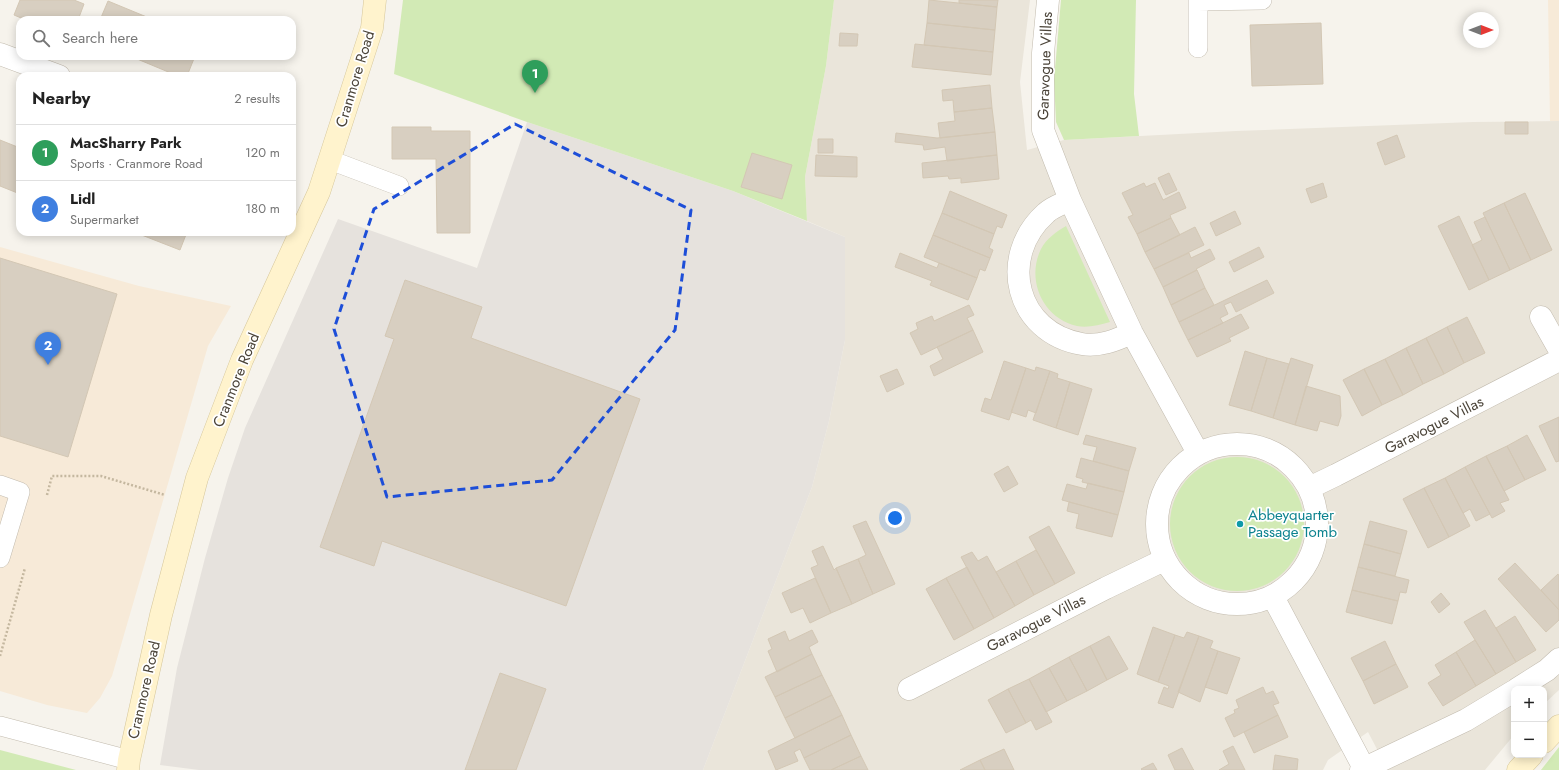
<!DOCTYPE html>
<html lang="en">
<head>
<meta charset="utf-8">
<style>
  :root { --surface:#fff; --page:#f6f6f6; --text:#222; --muted:#767676; --line:#e0e0e0; --accent:#0f766e }
  body { margin:0; font-family:Jost,sans-serif; background:var(--page); color:var(--text) }
  .controls { position:absolute; right:12px; bottom:12px; display:grid; overflow:hidden; border-radius:8px; box-shadow:0 2px 10px #0003 }
  .controls button { width:36px; height:36px; display:grid; place-items:center; padding:0; border:0; border-bottom:1px solid var(--line); background:var(--surface); color:var(--text); font:20px sans-serif }
  .compass { position:absolute; left:1463px; top:12px; width:36px; height:36px; border-radius:50%; background:var(--surface); box-shadow:0 2px 10px #0003; rotate:90deg }
  .you { position:absolute; left:895px; top:518px; width:14px; height:14px; margin:-10px; border:3px solid #fff; border-radius:50%; background:#1a73e8; box-shadow:0 0 0 6px #1a73e833 }
  .badge { display:grid; place-items:center; width:26px; height:26px; border-radius:50%; background:var(--accent); color:#fff; font-size:13px; font-weight:700 }
  .pin { position:absolute; translate:-50% -33px; filter:drop-shadow(0 1px 2px #0008) }
  .pin::after { content:''; position:absolute; top:21px; width:14px; height:12px; background:inherit; clip-path:polygon(0 0,100% 0,50% 100%) }
  .list { margin:0; padding:0; list-style:none }
  h2 { display:flex; justify-content:space-between; align-items:center; height:52px; margin:0; padding:0 16px; font-size:17px }
  h2 small { font-size:13px; font-weight:400; color:var(--muted) }
  .list li { display:grid; grid-template-columns:26px 1fr auto; gap:12px; align-items:center; box-sizing:border-box; height:56px; padding:0 16px; border-top:1px solid var(--line) }
  .list b { display:block; font-size:15px; white-space:nowrap }
  .list p { margin:0; font-size:13px; white-space:nowrap; color:var(--muted) }
  .list em { font-size:13px; font-style:normal; color:var(--muted) }
  .icon { flex:none; width:22px; height:22px; fill:none; stroke:currentColor; stroke-width:2; stroke-linecap:round; stroke-linejoin:round }
  .map { position:relative; flex:none; width:1559px; height:770px; overflow:hidden }
  .search { position:absolute; background:var(--surface); box-shadow:0 2px 10px #0003; left:16px; top:16px; width:280px; height:44px; display:flex; align-items:center; gap:10px; box-sizing:border-box; padding:0 14px; border-radius:12px; color:var(--muted); font-size:15px }
  .panel { position:absolute; background:var(--surface); box-shadow:0 2px 10px #0003; left:16px; top:72px; width:280px; height:164px; border-radius:12px }
  .map>svg:first-child { display:block }
</style>
</head>
<body>
<div class="map">
<svg width="1559" height="770" viewBox="0 0 1559 770">
  <rect width="100%" height="100%" fill="#f6f3ec"/>
  <!-- residential -->
  <path fill="#eae5da" d="M834 0H1030L1020 82 1027 150 1064 140 1236 131 1473 122 1559 121V690L1544 704V689H1514V735L1485 770H1388L1368 732 1328 760 1323 770H703L812 487 829 421 845 340V237L807 221 805 177 826 66Z"/>
  <!-- commercial -->
  <path fill="#f7ead8" d="M1548 0H1559V121H1550Z
    M0 247 139 286 231 306 208 346 112 676 100 698 87 713 47 705 0 691Z"/>
  <!-- industrial -->
  <path fill="#e6e2dd" d="M527 122 733 191 845 237V340L829 421 812 487 703 770H199L160 765 177 668 205 558 228 478 245 428 338 219 477 268Z"/>
  <!-- green -->
  <path fill="#d2eab5" d="M403 0H834L826 66 805 177 807 221 733 191 527 122 394 74Z
    M1061 0H1136L1134 94 1139 136 1064 140 1056 122 1054 80Z
    M1066 226 1110 322C1099 325 1088 328 1077 326 1042 318 1026 279 1041 249 1047 238 1056 232 1066 226Z
    M1170 524a67 67 0 1 1 134 0a67 67 0 1 1-134 0Z
    M1559 747V770H1541Z
    M0 750 76 770H0Z"/>
  <!-- building -->
  <path fill="#d8cfc1" stroke="#d3c7b4" d="M20 0H74L84 4 78 20H26L14 15Z
    M929 0 997 7 995 30 927 23Z
    M959 0H998L997 7 959 3Z
    M108 1 154 20H100Z
    M927 23 995 30 993 52 924 45Z
    M1321 23 1323 84 1252 86 1250 25Z
    M840 33 858 34 857 46H839Z
    M915 44 993 52 991 75 912 67Z
    M130 56H195L187 76H178Z
    M990 85 992 108 954 112 953 100 943 101 942 90Z
    M992 108 995 132 940 138 938 123 955 121 954 112Z
    M1505 122H1528V134H1505Z
    M392 127H431V131H470V233H437L436 159H392Z
    M995 132 997 155 947 161 945 147 924 150 923 145 895 142 896 133 937 138Z
    M1397 135 1405 157 1385 165 1377 143Z
    M818 139H833V153H818Z
    M0 140 20 148V194L0 186Z
    M752 153 792 165 782 199 741 187Z
    M816 155 857 157V177L815 176Z
    M997 155 999 179 961 183V178L949 179 948 176 923 178 922 163Z
    M1169 173 1177 190 1166 195 1158 178Z
    M1144 183 1146 187 1155 183 1163 200 1179 192 1186 208 1170 215 1171 218 1137 234 1128 217 1133 215 1122 193Z
    M1323 183 1327 197 1311 203 1306 189Z
    M950 191 1007 215 1002 228 997 226 994 234 942 213Z
    M1525 193 1552 250 1531 260 1504 203Z
    M1504 203 1531 260 1510 270 1483 213Z
    M1235 211 1241 224 1216 236 1210 223Z
    M942 213 994 234 989 248 993 250 990 258 933 235Z
    M1459 216 1489 280 1469 290 1438 226Z
    M1485 217 1510 270 1489 280 1472 245 1482 240 1474 222Z
    M1171 218 1180 235 1145 252 1137 234Z
    M1195 227 1204 245 1154 269 1145 252Z
    M134 232H187L180 250Z
    M933 235 990 258 985 271 980 269 977 278 924 257Z
    M1259 247 1264 257 1234 272 1229 262Z
    M1210 249 1215 259 1196 269 1197 270 1163 287 1154 269 1189 253 1191 258Z
    M900 253 937 268 939 263 977 278 968 300 930 285 932 281 895 267Z
    M0 258 117 294 68 457 0 436Z
    M1197 270 1205 288 1171 305 1163 287Z
    M405 280 482 307 471 338 640 399 566 606 382 541 374 566 320 547 394 339 385 336Z
    M1267 280 1274 293 1236 312 1231 302 1224 305 1228 314 1220 318 1223 323 1188 340 1179 322Z
    M1205 288 1214 305 1179 322 1171 305Z
    M969 305 974 315 967 318 973 330 921 355 910 333 918 329 916 323 932 316 934 321Z
    M1241 314 1249 328 1229 338 1231 341 1197 357 1188 340Z
    M1467 317 1485 353 1464 363 1447 327Z
    M1447 327 1464 363 1444 374 1426 338Z
    M973 330 983 352 934 376 930 366 943 359 937 347Z
    M1426 338 1444 374 1423 384 1406 348Z
    M1406 348 1423 384 1403 395 1385 359Z
    M1245 351 1267 358 1251 411 1229 405Z
    M1267 358 1289 364 1273 418 1251 411Z
    M1291 358 1313 365 1295 425 1273 418Z
    M1385 359 1403 395 1382 405 1364 369Z
    M1004 361 1026 368 1009 420 981 411 985 398 991 400Z
    M1036 367 1050 371 1036 413 1028 410 1026 417 1011 412 1026 368 1035 371Z
    M897 369 904 384 887 392 880 376Z
    M1364 369 1382 405 1362 416 1343 380Z
    M1050 371 1058 374 1057 378 1070 382 1056 428 1033 420Z
    M1070 382 1092 389 1078 435 1056 428Z
    M1306 386 1340 396 1341 416 1338 426 1320 421 1317 431 1295 425Z
    M1559 417V461L1556 462 1539 426Z
    M1086 435 1136 448 1129 471 1093 461 1097 447 1083 444Z
    M1527 435 1546 470 1525 480 1507 446Z
    M1507 446 1525 480 1504 491 1486 456Z
    M1486 456 1509 500 1500 503 1505 511 1492 518 1465 467Z
    M1081 458 1129 471 1124 492 1082 482 1083 479 1076 477Z
    M1008 466 1018 484 1004 492 994 474Z
    M1465 467 1490 514 1476 521 1470 509 1463 513 1445 478Z
    M1445 478 1470 526 1449 537 1424 488Z
    M1088 483 1124 492 1118 515 1062 500 1067 484 1086 489Z
    M1424 488 1449 537 1428 548 1403 499Z
    M1069 502 1118 515 1112 537 1076 528 1079 514 1067 511Z
    M866 521 895 584 873 594 858 559 866 555 853 526Z
    M1370 521 1407 531 1401 554 1364 544Z
    M1049 526 1075 573 1055 584 1029 537Z
    M1364 544 1401 554 1395 576 1358 567Z
    M823 546 834 570 836 568 852 604 831 613 811 568 818 565 812 551Z
    M1036 550 1055 584 1034 595 1016 561Z
    M972 552 978 561 987 556 1015 606 994 618 961 557Z
    M858 559 873 594 852 604 836 568Z
    M1016 561 1034 595 1015 606 996 572Z
    M1515 563 1559 610V620L1546 632 1498 579Z
    M967 567 994 618 974 629 946 578Z
    M1358 567 1409 580 1406 593 1400 592 1398 601 1352 590Z
    M1558 574 1559 576V610L1541 590Z
    M815 578 831 613 810 623 803 608 791 613 782 593Z
    M946 578 974 629 954 640 926 589Z
    M1352 590 1398 601 1392 624 1346 612Z
    M1441 593 1450 604 1439 613 1431 602Z
    M1485 610 1516 662 1496 674 1464 622Z
    M1515 616 1536 650 1516 662 1496 628Z
    M1153 627 1175 635 1158 682 1137 674Z
    M812 630 818 642 809 647 812 654 777 672 768 651 772 649 768 639 785 631 789 641Z
    M1187 632 1199 636 1173 708 1158 703 1164 687 1168 689 1169 686 1158 682 1175 635 1184 638Z
    M1109 636 1128 669 1107 680 1090 646Z
    M1199 636 1213 641 1210 648 1218 651 1200 702 1178 692Z
    M1475 640 1496 674 1476 686 1456 652Z
    M1385 641 1396 664 1363 681 1351 658Z
    M1090 646 1107 680 1087 691 1069 657Z
    M1218 651 1240 658 1227 694 1205 687Z
    M1456 652 1476 686 1443 706 1428 683 1441 675 1435 665Z
    M812 654 822 675 775 697 765 677Z
    M1069 657 1087 691 1067 701 1049 668Z
    M1396 664 1408 687 1374 704 1363 681Z
    M1049 668 1067 701 1046 712 1029 679Z
    M500 673 546 689 516 770H465Z
    M822 675 832 695 785 718 775 697Z
    M1029 679 1052 722 1036 730 1031 720 1026 723 1008 689Z
    M1263 687 1266 694 1273 691 1279 703 1273 705 1278 715 1234 737 1225 718 1235 713 1234 710 1239 708 1236 700Z
    M1008 689 1026 723 1006 733 988 700Z
    M832 695 842 715 795 738 785 718Z
    M842 715 851 735 804 758 800 749 794 752 798 761 776 770 768 751Z
    M1278 715 1288 737 1254 753 1244 732Z
    M851 735 861 756 831 770H810L804 758Z
    M1233 746 1245 770H1219L1229 764 1223 751Z
    M1182 748 1193 769 1194 770H1175L1168 755Z
    M1004 749 1014 770H985L980 760Z
    M1275 755 1298 759 1297 770H1273Z
    M861 756 868 770H831Z
    M980 760 985 770H960Z
    M1153 763 1157 770H1142L1141 769Z"/>
  <g fill="none" stroke-linecap="round" stroke-linejoin="round">
    <defs>
      <path id="lane" d="M1198 0V48
        M1198 1 1262 0
        M330 160 399 186
        M0 485 20 492 0 558
        M0 726 129 760"/>
      <path id="street" d="M1048 0 1043 53V130L1070 200 1132 333 1198 453
        M0 54 59 76
        M1070 200C1062 204 1052 207 1046 213 997 257 1016 333 1082 344 1100 347 1116 340 1132 333
        M1541 317 1559 349
        M1157 524a80 80 0 1 1 160 0a80 80 0 1 1-160 0Z
        M1309 488 1336 475 1559 360
        M1273 597 1365 770
        M909 689 1106 588 1164 560
        M1517 689 1547 670 1559 659
        M1361 770 1466 720 1514 691"/>
      <path id="secondary" d="M1544 742 1559 726
        M128 770 129 760 161 615 197 478 242 360 319 192 372 28 375 0
        M1518 770 1532 755"/>
    </defs>
    <!-- lane casing -->
    <use href="#lane" stroke="#c2bbae" stroke-width="20"/>
    <!-- street casing -->
    <use href="#street" stroke="#c2bbae" stroke-width="23"/>
    <!-- secondary casing -->
    <use href="#secondary" stroke="#d6c79b" stroke-width="23"/>
    <!-- path -->
    <path stroke="#c4b79f" stroke-width="2.5" stroke-dasharray="2 2" stroke-linecap="butt" d="M47 495 52 476H101L165 495
      M0 656 25 568"/>
    <!-- lane -->
    <use href="#lane" stroke="#fff" stroke-width="19"/>
    <!-- street -->
    <use href="#street" stroke="#fff" stroke-width="22"/>
    <!-- secondary -->
    <use href="#secondary" stroke="#fff3cd" stroke-width="22"/>
  </g>
  <!-- marked area -->
  <path fill="none" stroke="#1d4ed8" stroke-width="3" stroke-dasharray="8 5" stroke-linejoin="round" d="M515 124 691 210 675 330 552 480 387 497 334 329 374 209Z"/>
  <!-- markers -->
  <circle fill="#0f9aa8" stroke="#fff" stroke-width="1.5" cx="1240" cy="524" r="4"/>
  <g text-anchor="middle" stroke-width="3.5" stroke-linejoin="round" paint-order="stroke">
    <!-- street labels -->
    <g font-size="15" fill="#4b4439" stroke="#fff">
      <text transform="translate(1045 66) rotate(-88)" y="5">Garavogue Villas</text>
      <text transform="translate(355 79) rotate(-73)" y="5">Cranmore Road</text>
      <text transform="translate(236 380) rotate(-68)" y="5">Cranmore Road</text>
      <text transform="translate(1434 425) rotate(-27)" y="5">Garavogue Villas</text>
      <text transform="translate(1036 623) rotate(-27)" y="5">Garavogue Villas</text>
      <text transform="translate(144 690) rotate(-77)" y="5">Cranmore Road</text>
    </g>
    <!-- culture labels -->
    <g font-size="15" fill="#0d838f" stroke="#fff" text-anchor="start">
      <text x="1248" y="520">Abbeyquarter<tspan x="1248" dy="17">Passage Tomb</tspan></text>
    </g>
  </g>
</svg>
<div class="controls">
<button>+</button>
<button>−</button>
</div>
<svg class="compass" viewBox="-18 -18 36 36"><path d="M0-13l5 13h-10z" fill="#e53935"/><path d="M0 13l5-13h-10z" fill="#767676"/></svg>
<div class="you"></div>
<div class="pin badge" style="left:535px;top:93px;background:#2e9e5b">1</div>
<div class="pin badge" style="left:48px;top:365px;background:#3f7fe0">2</div>
<div class="search"><svg class="icon" aria-label="search" viewBox="0 0 24 24"><circle cx="10" cy="10" r="6"/><path d="M15 15l6 6"/></svg>Search here</div>
<section class="panel">
<h2>Nearby<small>2 results</small></h2>
<ul class="list">
<li><span class="badge" style="background:#2e9e5b">1</span><div><b>MacSharry Park</b><p>Sports · Cranmore Road</p></div><em>120 m</em></li>
<li><span class="badge" style="background:#3f7fe0">2</span><div><b>Lidl</b><p>Supermarket</p></div><em>180 m</em></li>
</ul>
</section>
</div>
</body>
</html>
